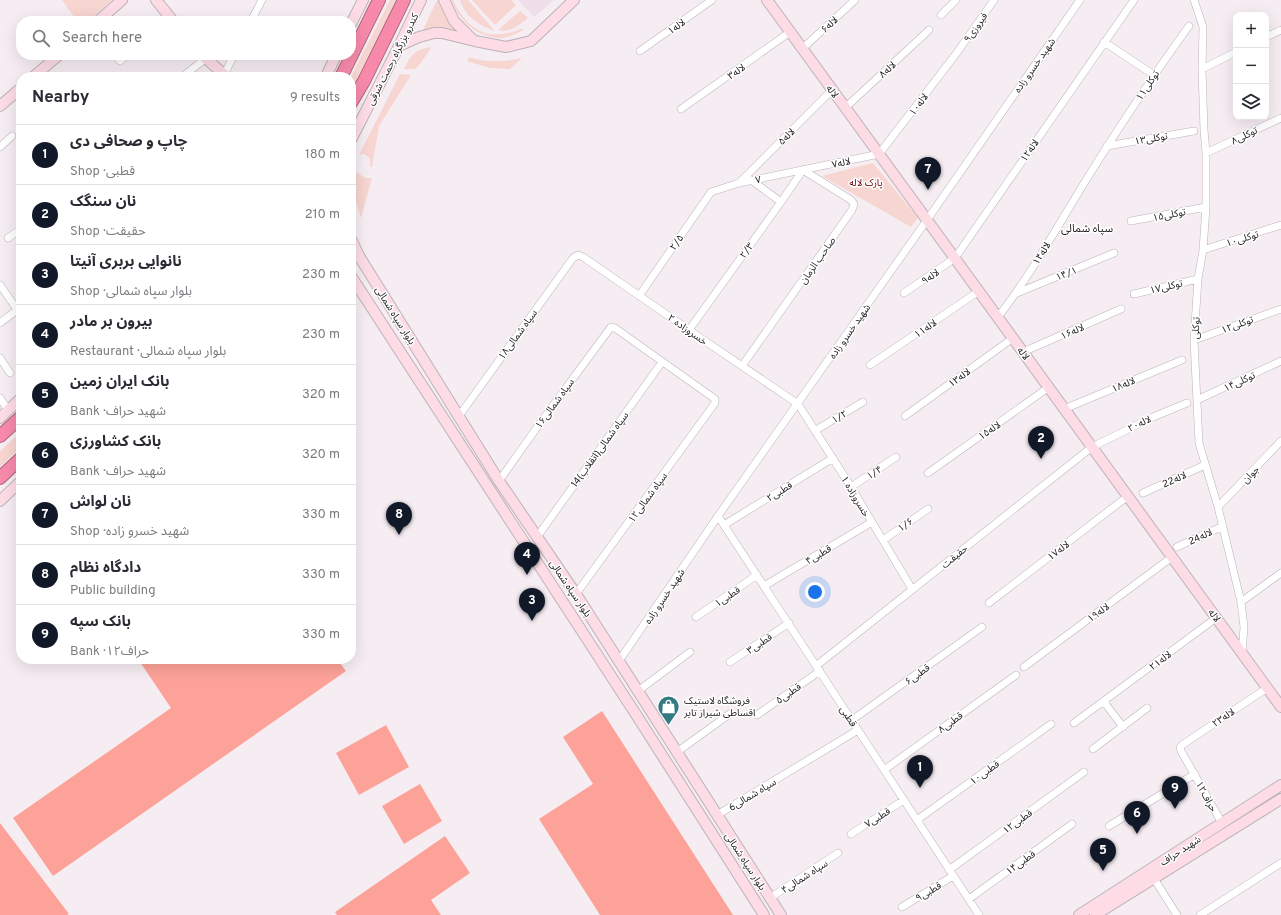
<!DOCTYPE html>
<html lang="en">
<head>
<meta charset="utf-8">
<style>
  :root { --surface:#fff; --page:#f7f7f7; --text:#2b2b33; --muted:#7c7c81; --line:#e1e1e2; --accent:#111827 }
  body { margin:0; font-family:Overpass,"Noto Sans Arabic",sans-serif; background:var(--page); color:var(--text) }
  .controls { position:absolute; right:12px; top:12px; display:grid; overflow:hidden; border-radius:8px; box-shadow:0 4px 16px #0002 }
  .controls button { width:36px; height:36px; display:grid; place-items:center; padding:0; border:0; border-bottom:1px solid var(--line); background:var(--surface); color:var(--text); font:20px sans-serif }
  .you { position:absolute; left:815px; top:592px; width:14px; height:14px; margin:-10px; border:3px solid #fff; border-radius:50%; background:#1a73e8; box-shadow:0 0 0 6px #1a73e833 }
  .badge { display:grid; place-items:center; width:26px; height:26px; border-radius:50%; background:var(--accent); color:#fff; font-size:13px; font-weight:700 }
  .pin { position:absolute; translate:-50% -33px; filter:drop-shadow(0 1px 2px #0008) }
  .pin::after { content:''; position:absolute; top:21px; width:14px; height:12px; background:inherit; clip-path:polygon(0 0,100% 0,50% 100%) }
  .list { margin:0; padding:0; list-style:none }
  h2 { display:flex; justify-content:space-between; align-items:center; height:52px; margin:0; padding:0 16px; font-size:17px }
  h2 small { font-size:13px; font-weight:400; color:var(--muted) }
  .list li { display:grid; grid-template-columns:26px 1fr auto; gap:12px; align-items:center; box-sizing:border-box; height:60px; padding:0 16px; border-top:1px solid var(--line) }
  .list b { display:block; font-size:15px; white-space:nowrap }
  .list p { margin:0; font-size:13px; white-space:nowrap; color:var(--muted) }
  .list em { font-size:13px; font-style:normal; color:var(--muted) }
  .icon { flex:none; width:22px; height:22px; fill:none; stroke:currentColor; stroke-width:2; stroke-linecap:round; stroke-linejoin:round }
  .map { position:relative; flex:none; width:1281px; height:915px; overflow:hidden }
  .search { position:absolute; background:var(--surface); box-shadow:0 4px 16px #0002; left:16px; top:16px; width:340px; height:44px; display:flex; align-items:center; gap:10px; box-sizing:border-box; padding:0 14px; border-radius:16px; color:var(--muted); font-size:15px }
  .panel { position:absolute; background:var(--surface); box-shadow:0 4px 16px #0002; left:16px; top:72px; width:340px; height:592px; border-radius:16px }
  .map>svg:first-child { display:block }
</style>
</head>
<body>
<div class="map">
<svg width="1281" height="915" viewBox="0 0 1281 915">
  <rect width="100%" height="100%" fill="#f6edf3"/>
  <!-- built -->
  <path fill="#efdfea" d="M518 0H554L534 17Z"/>
  <!-- green -->
  <path fill="#f7d5d1" d="M62 0H112L88 21H77Z
    M390 0H396L351 91V77Z
    M437 0 454 30 422 32Z
    M451 0H453C468 31 489 43 523 28V30C516 34 508 38 500 38 476 37 460 21 451 0Z
    M460 0H468L495 31C479 25 466 18 460 0Z
    M472 0H511L516 5 495 25Z
    M520 11 528 18C519 25 510 33 498 30Z
    M431 47 430 50 416 69H404C411 55 414 50 431 47Z
    M469 57C487 63 504 62 522 58L510 69 490 68 467 61Z
    M400 74 411 75 379 126 372 167H370V158L364 154 359 155Z
    M873 163 918 218 911 227 822 176Z
    M354 171 366 178H372L361 218 351 186Z
    M21 432V447L0 467V451Z"/>
  <!-- forest -->
  <path fill="#fda298" d="M138 659H337L346 671 53 876 13 818 171 708Z
    M602 711 733 915H600L539 819 593 784 563 737Z
    M386 725 409 767 359 795 336 753Z
    M420 784 442 821 404 844 382 806Z
    M0 823 69 914 67 915H0Z
    M445 836 470 873 431 900 441 915H337L335 912Z"/>
  <g fill="none" stroke-linecap="round" stroke-linejoin="round">
    <defs>
      <path id="street" d="M1194 0 1203 27 1202 69 1204 130 1206 153V207L1203 250 1198 279 1194 340 1199 443 1218 507 1241 602 1244 627 1242 653
        M941 15 956 0
        M251 21 262 0
        M1266 37 1281 30
        M1104 42 1154 75
        M802 49 855 0
        M640 51 712 0
        M115 55 120 61 127 55
        M1202 69 1236 52
        M224 75 234 55
        M182 77 205 59
        M845 108 929 30
        M681 109 790 32
        M1107 146 1194 131
        M0 147 12 136
        M1206 153 1281 118
        M751 180 781 202
        M739 183 832 90
        M1131 221 1206 207
        M8 238 21 229
        M1203 250 1281 225
        M0 285 21 315
        M904 293 955 258 1134 0
        M1017 293 1114 253
        M1134 294 1198 279
        M639 296 711 192 739 183 879 154 956 54 994 0
        M998 317C1030 276 1056 229 1083 185 1117 130 1152 77 1189 26
        M0 323 21 307
        M689 330 781 202 803 170
        M1194 340 1281 309
        M1023 352 1121 309
        M0 358 10 373
        M870 365 979 291
        M742 366 852 210 854 204 851 200 803 170
        M0 398 8 410
        M1197 400 1281 361
        M1064 409 1182 360
        M459 416 573 258 578 255 583 257 689 330 798 404 851 487 912 589
        M905 416 1013 338
        M816 430 863 402
        M928 473 1049 387
        M499 481 543 419 611 327 615 328 715 399V403L576 594
        M851 487 896 457
        M1143 493 1205 465
        M1218 507 1281 441
        M718 516 979 915
        M724 525 833 458
        M537 537 662 362
        M883 540 928 509
        M1177 547 1223 526
        M764 586 872 522
        M1241 602 1281 573
        M989 603 1128 496
        M696 617 757 575
        M619 661 718 516 927 220 1080 0
        M730 662 789 623
        M816 666 1092 447 1153 417 1187 403
        M1024 667 1172 557
        M638 691 690 652
        M1104 702 1123 727
        M757 715 820 671
        M852 720 982 627
        M1074 723 1216 618
        M1093 749 1147 708
        M677 752 731 713
        M884 770 1016 675
        M717 815 858 730
        M917 820 1051 724
        M1222 823 1181 751 1180 748 1182 745 1267 688
        M1109 826 1195 774
        M851 834 904 800
        M949 870 1084 772
        M1153 877 1177 915
        M770 898 838 853
        M969 899 1072 824
        M902 907 953 876
        M1200 915 1281 863"/>
      <path id="secondary" d="M156 0 173 21
        M444 0 454 21 473 40
        M767 0 1281 707
        M98 21 122 0
        M351 24 363 0
        M399 46 419 37 434 33H442L475 41 506 47 531 41 574 0
        M202 55 227 77
        M33 77 59 55
        M326 77 336 55
        M0 106 21 88
        M351 140 399 46 421 0
        M351 239 359 256 499 481 576 594 781 915
        M351 276 637 716 764 915
        M0 418 21 398
        M0 501 21 481
        M1079 915 1281 785
        M1095 915 1281 799"/>
      <path id="highway" d="M341 77 379 0
        M351 103 364 81 404 0
        M0 436 21 417
        M0 478 21 458"/>
    </defs>
    <!-- street casing -->
    <use href="#street" stroke="#bcb3b9" stroke-width="8"/>
    <!-- secondary casing -->
    <use href="#secondary" stroke="#bcb3b9" stroke-width="12"/>
    <!-- highway casing -->
    <use href="#highway" stroke="#ac647a" stroke-width="14"/>
    <!-- street -->
    <use href="#street" stroke="#fff" stroke-width="7"/>
    <!-- secondary -->
    <use href="#secondary" stroke="#fddce6" stroke-width="10"/>
    <!-- highway -->
    <use href="#highway" stroke="#f78aab" stroke-width="12"/>
  </g>
  <!-- icons -->
  <defs>
    <symbol id="shop-pin" viewBox="-11 -11 22 30"><path d="M0 17L-7.5 6A9.5 9.5 0 1 1 7.5 6Z" fill="#337a85" stroke="#fff"/><path d="M-5-2.5h2.3a2.7 3.5 0 0 1 5.4 0H5L5.5 6h-11ZM-1.5-2.5h3a1.5 2.3 0 0 0-3 0Z" fill="#fff"/></symbol>
  </defs>
  <g fill-rule="evenodd">
    <use href="#shop-pin" x="656" y="694" width="25" height="34"/>
  </g>
  <g text-anchor="middle" stroke-width="3" stroke-linejoin="round" paint-order="stroke">
    <!-- street labels -->
    <g font-size="10" fill="#201d1f" stroke="#fff">
      <text transform="translate(829 24) rotate(-43)" y="4">۶لاله</text>
      <text transform="translate(676 26) rotate(-35)" y="4">۱لاله</text>
      <text transform="translate(975 27) rotate(-55)" y="4">فیروزی۹</text>
      <text transform="translate(392 59) rotate(-63)" y="4">کندرو بزرگراه رحمت شرقی</text>
      <text transform="translate(1034 65) rotate(-55)" y="4">شهید خسرو زاده</text>
      <text transform="translate(887 69) rotate(-43)" y="4">لاله۸</text>
      <text transform="translate(736 71) rotate(-35)" y="4">۳لاله</text>
      <text transform="translate(1147 85) rotate(-56)" y="4">توکلی۱۱</text>
      <text transform="translate(833 91) rotate(54)" y="4">لاله</text>
      <text transform="translate(918 104) rotate(-53)" y="4">لاله۱۰</text>
      <text transform="translate(1244 135) rotate(-26)" y="4">توکلی۸</text>
      <text transform="translate(786 136) rotate(-45)" y="4">لاله۵</text>
      <text transform="translate(1151 138) rotate(-10)" y="4">توکلی۱۳</text>
      <text transform="translate(1029 150) rotate(-55)" y="4">لاله۱۲</text>
      <text transform="translate(841 162) rotate(-12)" y="4">لاله۷</text>
      <text transform="translate(758 179) rotate(-11)" y="4">۷</text>
      <text transform="translate(1169 214) rotate(-11)" y="4">توکلی۱۵</text>
      <text transform="translate(1242 238) rotate(-17)" y="4">۱۰توکلی</text>
      <text transform="translate(676 242) rotate(-56)" y="4">۲/۵</text>
      <text transform="translate(746 250) rotate(-54)" y="4">۲/۳</text>
      <text transform="translate(1041 253) rotate(-58)" y="4">لاله۱۴</text>
      <text transform="translate(817 260) rotate(-55)" y="4">صاحب الزمان</text>
      <text transform="translate(1066 273) rotate(-22)" y="4">۱۴/۱</text>
      <text transform="translate(930 276) rotate(-35)" y="4">لاله۹</text>
      <text transform="translate(1166 286) rotate(-13)" y="4">توکلی۱۷</text>
      <text transform="translate(396 315) rotate(58)" y="4">بلوار سپاه شمالی</text>
      <text transform="translate(1237 324) rotate(-20)" y="4">توکلی۱۲</text>
      <text transform="translate(925 328) rotate(-34)" y="4">لاله۱۱</text>
      <text transform="translate(1195 328) rotate(-87)" y="4">توکلی</text>
      <text transform="translate(688 329) rotate(35)" y="4">خسروزاده ۲</text>
      <text transform="translate(849 331) rotate(-55)" y="4">شهید خسرو زاده</text>
      <text transform="translate(1072 331) rotate(-24)" y="4">لاله۱۶</text>
      <text transform="translate(517 334) rotate(-54)" y="4">سپاه شمالی۱۸</text>
      <text transform="translate(1024 353) rotate(54)" y="4">لاله</text>
      <text transform="translate(959 377) rotate(-36)" y="4">لاله۱۳</text>
      <text transform="translate(1239 381) rotate(-25)" y="4">توکلی۱۴</text>
      <text transform="translate(1123 384) rotate(-23)" y="4">لاله۱۸</text>
      <text transform="translate(554 403) rotate(-54)" y="4">سپاه شمالی۱۶</text>
      <text transform="translate(839 416) rotate(-31)" y="4">۱/۲</text>
      <text transform="translate(1139 423) rotate(-26)" y="4">لاله۲۰</text>
      <text transform="translate(989 430) rotate(-35)" y="4">لاله۱۵</text>
      <text transform="translate(599 449) rotate(-54)" y="4">14سپاه شمالی(اتقلاب)</text>
      <text transform="translate(874 472) rotate(-33)" y="4">۱/۴</text>
      <text transform="translate(1250 474) rotate(-46)" y="4">جوان</text>
      <text transform="translate(1174 479) rotate(-24)" y="4">22لاله</text>
      <text transform="translate(779 491) rotate(-32)" y="4">قطبی۲</text>
      <text transform="translate(856 496) rotate(59)" y="4">خسروزاده ۱</text>
      <text transform="translate(647 497) rotate(-54)" y="4">سپاه شمالی۱۲</text>
      <text transform="translate(905 524) rotate(-34)" y="4">۱/۶</text>
      <text transform="translate(1200 536) rotate(-25)" y="4">24لاله</text>
      <text transform="translate(1058 550) rotate(-37)" y="4">لاله۱۷</text>
      <text transform="translate(818 554) rotate(-31)" y="4">قطبی۴</text>
      <text transform="translate(954 556) rotate(-39)" y="4">حقیقت</text>
      <text transform="translate(571 588) rotate(56)" y="4">بلوار سپاه شمالی</text>
      <text transform="translate(664 596) rotate(-56)" y="4">شهید خسرو زاده</text>
      <text transform="translate(727 596) rotate(-34)" y="4">قطبی۱</text>
      <text transform="translate(1098 612) rotate(-36)" y="4">لاله۱۹</text>
      <text transform="translate(1215 615) rotate(54)" y="4">لاله</text>
      <text transform="translate(759 643) rotate(-34)" y="4">قطبی۳</text>
      <text transform="translate(1160 660) rotate(-37)" y="4">لاله۲۱</text>
      <text transform="translate(917 674) rotate(-36)" y="4">قطبی۶</text>
      <text transform="translate(788 693) rotate(-35)" y="4">قطبی۵</text>
      <text transform="translate(849 716) rotate(57)" y="4">قطبی</text>
      <text transform="translate(1223 717) rotate(-34)" y="4">لاله۲۳</text>
      <text transform="translate(950 722) rotate(-36)" y="4">قطبی۸</text>
      <text transform="translate(984 772) rotate(-36)" y="4">قطبی۱۰</text>
      <text transform="translate(752 794) rotate(-31)" y="4">6سپاه شمالی</text>
      <text transform="translate(1207 796) rotate(61)" y="4">حراف۱۲</text>
      <text transform="translate(877 817) rotate(-32)" y="4">قطبی۷</text>
      <text transform="translate(1017 821) rotate(-36)" y="4">قطبی۱۲</text>
      <text transform="translate(1180 850) rotate(-33)" y="4">شهید حراف</text>
      <text transform="translate(746 861) rotate(57)" y="4">بلوار سپاه شمالی</text>
      <text transform="translate(1020 862) rotate(-36)" y="4">قطبی۱۴</text>
      <text transform="translate(804 876) rotate(-33)" y="4">سپاه شمالی۴</text>
      <text transform="translate(928 891) rotate(-31)" y="4">قطبی۹</text>
    </g>
    <!-- park labels -->
    <g font-size="10" fill="#700008" stroke="#fff">
      <text x="866" y="186">پارک لاله</text>
    </g>
    <!-- poi labels -->
    <g font-size="10" fill="#201d1f" stroke="#fff" text-anchor="start">
      <text x="684" y="704">فروشگاه لاستیک<tspan x="684" dy="12">اقساطی شیراز تایر</tspan></text>
    </g>
    <!-- neighbourhood labels -->
    <g font-size="11" fill="#201d1f" stroke="#fff">
      <text x="1087" y="232">سپاه شمالی</text>
    </g>
  </g>
</svg>
<div class="controls">
<button>+</button>
<button>−</button>
<button><svg class="icon" aria-label="layers" viewBox="0 0 24 24"><path d="M12 4l9 5-9 5-9-5zM3 14l9 5 9-5"/></svg></button>
</div>
<div class="you"></div>
<div class="pin badge" style="left:920px;top:788px">1</div>
<div class="pin badge" style="left:1041px;top:459px">2</div>
<div class="pin badge" style="left:532px;top:621px">3</div>
<div class="pin badge" style="left:527px;top:575px">4</div>
<div class="pin badge" style="left:1103px;top:871px">5</div>
<div class="pin badge" style="left:1137px;top:834px">6</div>
<div class="pin badge" style="left:928px;top:190px">7</div>
<div class="pin badge" style="left:399px;top:535px">8</div>
<div class="pin badge" style="left:1175px;top:809px">9</div>
<div class="search"><svg class="icon" aria-label="search" viewBox="0 0 24 24"><circle cx="10" cy="10" r="6"/><path d="M15 15l6 6"/></svg>Search here</div>
<section class="panel">
<h2>Nearby<small>9 results</small></h2>
<ul class="list">
<li><span class="badge">1</span><div><b>چاپ و صحافی دی</b><p>Shop · قطبی</p></div><em>180 m</em></li>
<li><span class="badge">2</span><div><b>نان سنگک</b><p>Shop · حقیقت</p></div><em>210 m</em></li>
<li><span class="badge">3</span><div><b>نانوایی بربری آنیتا</b><p>Shop · بلوار سپاه شمالی</p></div><em>230 m</em></li>
<li><span class="badge">4</span><div><b>بیرون بر مادر</b><p>Restaurant · بلوار سپاه شمالی</p></div><em>230 m</em></li>
<li><span class="badge">5</span><div><b>بانک ایران زمین</b><p>Bank · شهید حراف</p></div><em>320 m</em></li>
<li><span class="badge">6</span><div><b>بانک کشاورزی</b><p>Bank · شهید حراف</p></div><em>320 m</em></li>
<li><span class="badge">7</span><div><b>نان لواش</b><p>Shop · شهید خسرو زاده</p></div><em>330 m</em></li>
<li><span class="badge">8</span><div><b>دادگاه نظام</b><p>Public building</p></div><em>330 m</em></li>
<li><span class="badge">9</span><div><b>بانک سپه</b><p>Bank · حراف۱۲</p></div><em>330 m</em></li>
</ul>
</section>
</div>
</body>
</html>
